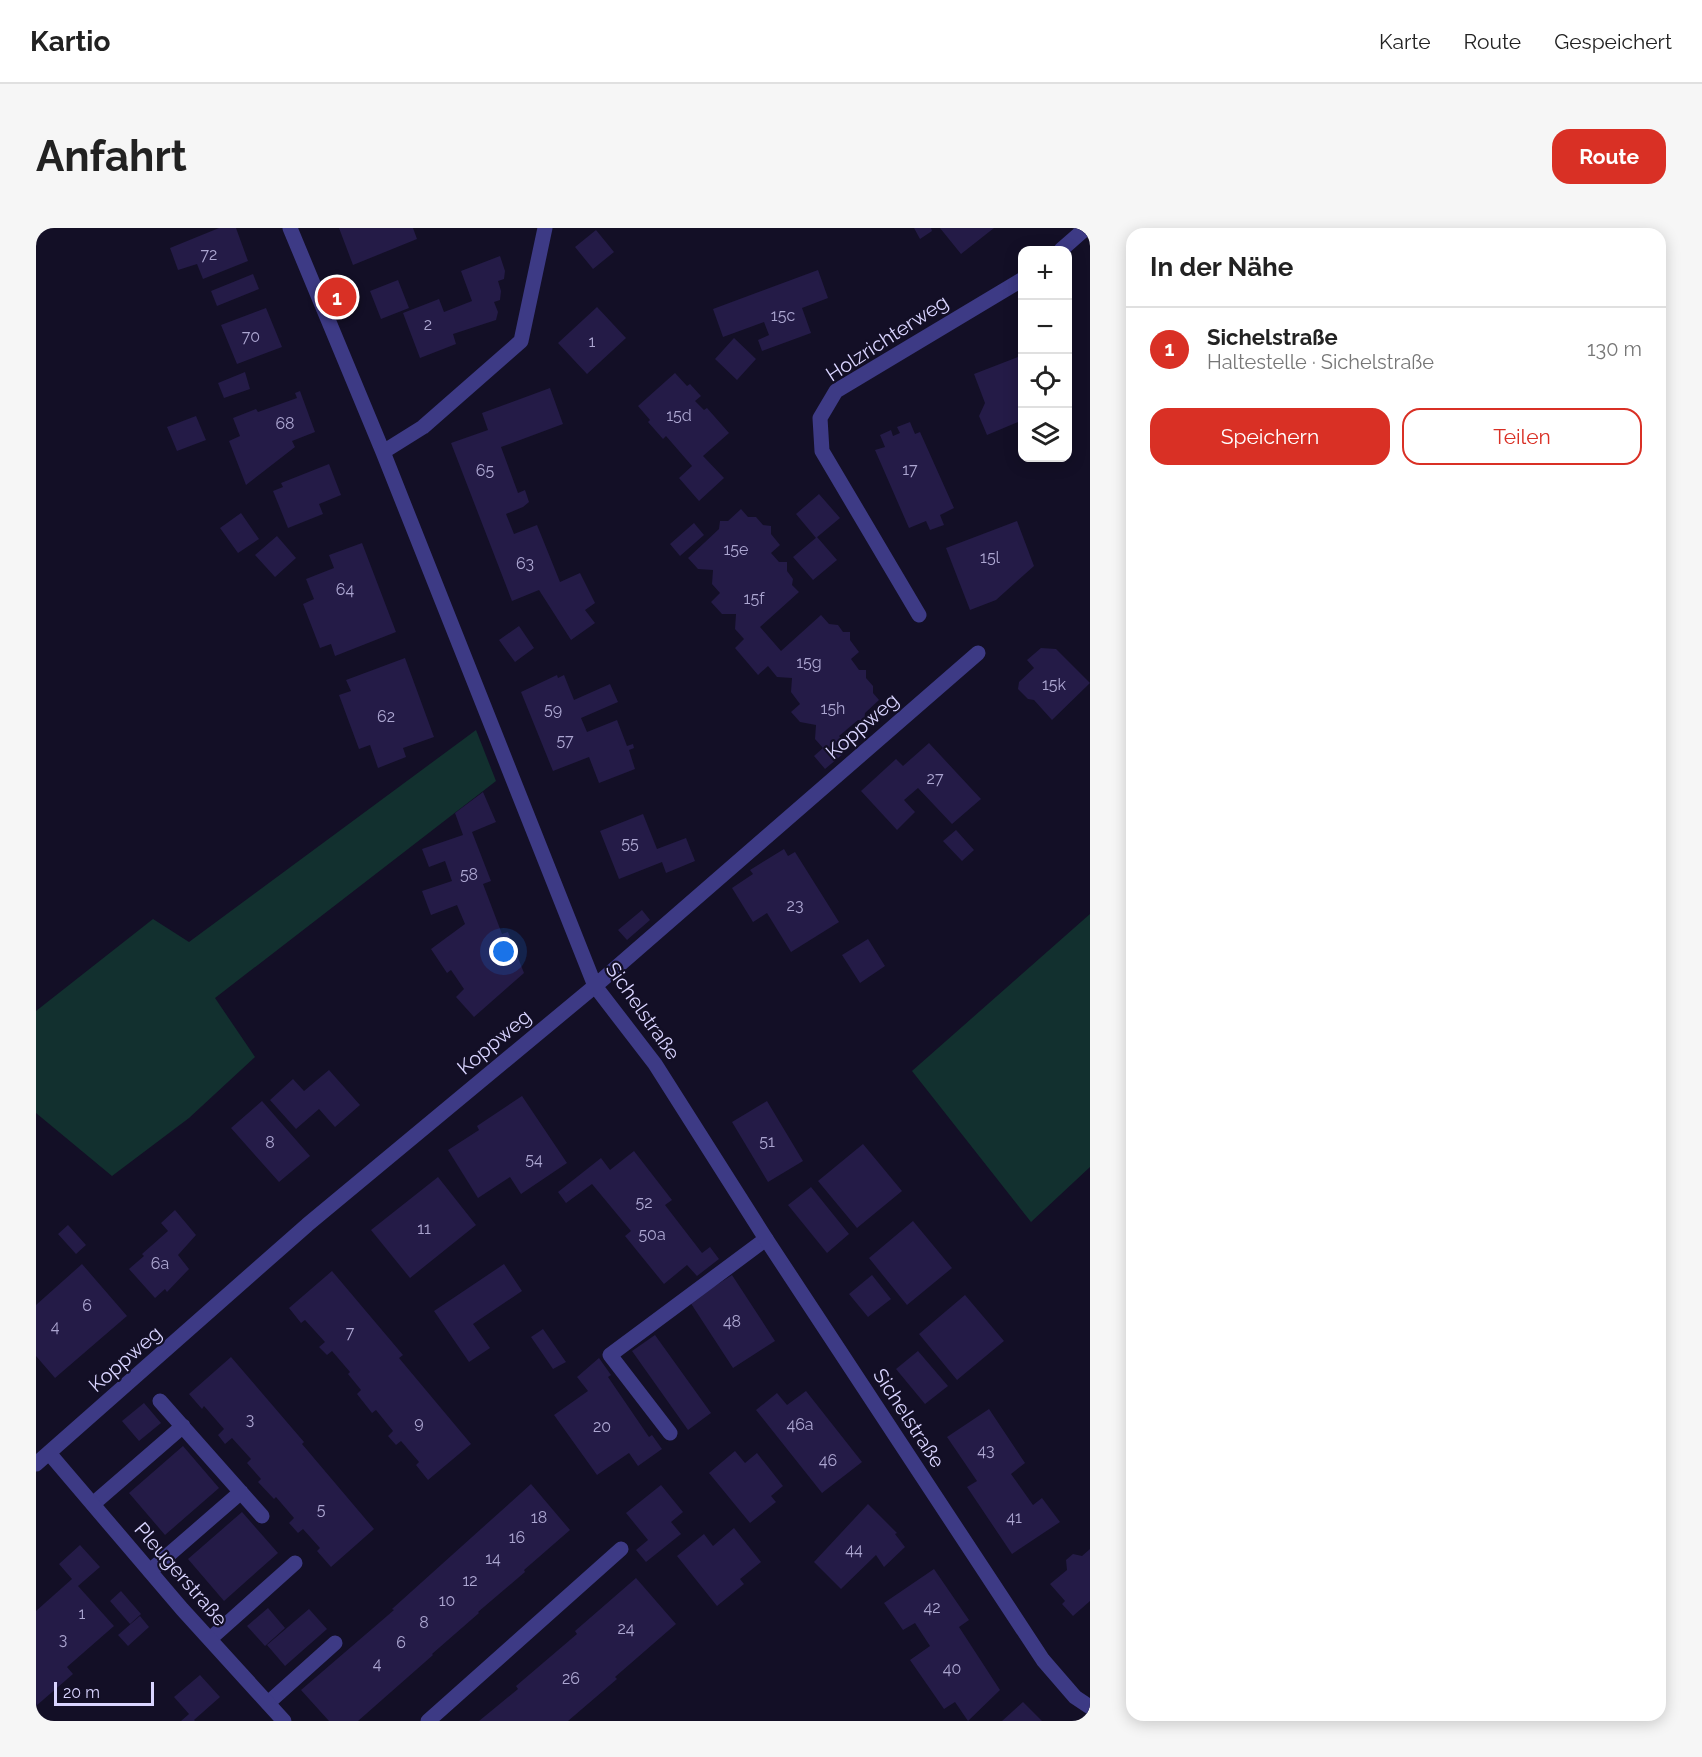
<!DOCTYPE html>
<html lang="de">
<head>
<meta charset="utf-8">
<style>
  :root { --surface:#fff; --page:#f6f6f6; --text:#222; --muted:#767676; --line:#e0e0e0; --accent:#d93025 }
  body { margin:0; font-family:Raleway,sans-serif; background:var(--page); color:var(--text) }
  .controls { position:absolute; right:18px; top:18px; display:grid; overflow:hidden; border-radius:12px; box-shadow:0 3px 15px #0003 }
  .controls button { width:54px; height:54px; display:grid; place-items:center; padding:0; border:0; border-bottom:2px solid var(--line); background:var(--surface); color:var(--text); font:30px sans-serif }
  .scale { position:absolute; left:18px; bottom:15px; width:100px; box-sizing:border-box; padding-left:6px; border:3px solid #d9d4ff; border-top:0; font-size:16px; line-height:21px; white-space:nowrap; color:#d9d4ff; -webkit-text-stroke:4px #130f26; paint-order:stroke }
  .you { position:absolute; left:468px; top:724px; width:21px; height:21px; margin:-15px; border:4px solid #fff; border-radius:50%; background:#1a73e8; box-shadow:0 0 0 9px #1a73e833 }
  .badge { display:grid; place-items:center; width:39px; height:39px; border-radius:50%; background:var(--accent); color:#fff; font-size:20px; font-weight:700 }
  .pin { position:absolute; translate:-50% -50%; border:3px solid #fff; box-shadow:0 2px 6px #0006 }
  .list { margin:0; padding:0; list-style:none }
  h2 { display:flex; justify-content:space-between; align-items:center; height:78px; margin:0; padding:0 24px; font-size:26px }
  h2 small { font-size:20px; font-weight:400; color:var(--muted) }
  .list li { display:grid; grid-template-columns:39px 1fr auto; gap:18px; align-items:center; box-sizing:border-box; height:84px; padding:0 24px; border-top:2px solid var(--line) }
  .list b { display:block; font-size:22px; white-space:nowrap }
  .list p { margin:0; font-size:20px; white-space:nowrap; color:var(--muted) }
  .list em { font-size:20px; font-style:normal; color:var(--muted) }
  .actions { display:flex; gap:12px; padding:18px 24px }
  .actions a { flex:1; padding:14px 0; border:2px solid var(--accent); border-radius:18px; text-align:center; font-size:21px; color:var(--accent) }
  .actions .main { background:var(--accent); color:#fff }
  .icon { flex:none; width:33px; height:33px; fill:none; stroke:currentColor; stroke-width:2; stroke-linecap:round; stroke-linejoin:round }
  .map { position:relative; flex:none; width:1054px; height:1493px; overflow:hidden; border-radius:18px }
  header { display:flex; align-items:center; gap:36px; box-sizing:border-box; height:84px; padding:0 30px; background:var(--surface); border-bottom:2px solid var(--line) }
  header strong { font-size:28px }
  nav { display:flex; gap:33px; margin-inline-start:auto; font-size:21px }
  .intro { display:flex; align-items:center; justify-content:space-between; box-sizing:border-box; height:144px; padding:0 36px }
  h1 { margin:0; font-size:42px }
  .button { padding:15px 27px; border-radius:18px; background:var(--accent); color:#fff; font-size:21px; font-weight:700 }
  main { display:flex; gap:36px; padding:0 36px }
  aside { flex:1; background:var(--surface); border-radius:18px; box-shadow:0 3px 15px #0003 }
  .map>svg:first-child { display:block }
</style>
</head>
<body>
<header>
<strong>Kartio</strong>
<nav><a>Karte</a><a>Route</a><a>Gespeichert</a></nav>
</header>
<div class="intro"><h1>Anfahrt</h1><a class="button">Route</a></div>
<main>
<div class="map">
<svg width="1054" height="1493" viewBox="0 0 1054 1493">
  <rect width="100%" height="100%" fill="#130f26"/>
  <!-- green -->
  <path fill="#12302f" d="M440 502 460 553 179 770 219 829 153 890 76 948 0 885V783L117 691 153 714Z
    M1054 686V939L995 994 876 843Z"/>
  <!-- building -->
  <path fill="#241b47" d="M183 0H200L212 33 167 51 161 36 142 42 134 20Z
    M303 0H377L381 11 317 37Z
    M878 0H895L896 3 884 11Z
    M904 0H958L925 26Z
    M560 2 578 24 557 41 539 19Z
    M464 28 469 43 468 51 462 53 465 63 464 72 458 74 462 84 460 92 417 106 420 116 384 130 367 85 403 71 408 84 436 73 425 43Z
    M782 42 792 70 766 80 775 105 726 123 722 112 733 107 728 94 687 109 677 81Z
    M217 46 223 61 181 78 175 63Z
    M362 52 373 80 345 91 334 63Z
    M561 79 590 110 551 146 522 115Z
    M230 80 246 119 201 136 185 97Z
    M698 110 720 131 701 152 679 131Z
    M987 127V192L951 207 943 188 949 175 938 146Z
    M209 144 214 161 188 170 182 155Z
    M639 145 651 158 654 156 665 168 659 173 668 182 671 180 693 205 667 228 688 250 663 273 643 250 656 238 630 208 627 211 612 194 614 192 602 178Z
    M514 160 527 196 465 219 482 265 489 262 493 274 487 279 470 286 478 306 501 297 524 354 544 345 559 375 549 382 559 395 535 412 503 362 476 373 415 215 452 202 446 185Z
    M264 163 279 204 256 213 259 219 210 257 193 213 204 208 197 190 220 181 222 184 261 170 259 165Z
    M160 188 170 212 141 223 131 199Z
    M874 194 879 206 884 204 918 280 904 287 908 297 894 302 890 293 873 300 839 222 849 219 844 207 855 202 857 208 864 205 861 199Z
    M293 236 305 267 283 276 287 286 252 300 237 263 247 259 245 255Z
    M783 266 804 290 780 310 760 286Z
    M705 281 712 289H720L727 297 735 298V306L744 317 735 325 743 334H751V343L757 351 756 357 763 364 724 399 745 423 785 387 793 396 802 397 807 404H814V412L823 424 815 431 823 442H830V450L837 458V465L843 472 829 485 828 493 822 492 803 508 814 520 789 541 778 528 787 520 779 511 780 497 764 494 755 484 764 476 755 464 756 450 741 449 732 438 722 447 699 420 708 411 699 401 700 386H686L675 374 684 365 676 356 677 342 662 341 652 330 683 301 684 293H692Z
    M205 285 223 311 202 325 184 300Z
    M981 293 998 338 960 372 934 382 910 320Z
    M658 295 668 307 644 328 634 316Z
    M241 308 260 330 239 349 219 327Z
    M781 309 801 332 777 352 757 329Z
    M326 315 360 404 299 428 295 416 284 420 267 376 278 371 270 351 298 340 293 327Z
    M483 398 498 420 479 434 463 412Z
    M1005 420 1020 421 1054 455 1016 492 998 472 992 471 982 461 983 454 998 440 991 432Z
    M369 430 398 509 367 520 370 529 342 540 334 517 323 521 303 467 315 463 310 452Z
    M521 447 522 450 528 447 538 472 574 456 582 474 545 490 551 504 581 492 591 518 597 516 598 520 593 522 599 541 563 555 553 529 517 543 485 464Z
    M893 515 945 571 916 596 882 560 868 572 879 584 861 602 825 563 860 531 867 538Z
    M447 564 460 594 436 604 455 653 447 656 466 706 472 704 488 745 438 789 420 769 428 761 415 742 411 745 395 721 429 696 421 677 395 687 386 663 416 653 409 633 393 639 386 621 427 607 419 585Z
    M607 586 621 621 650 610 659 633 630 645 626 634 583 651 564 603Z
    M920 602 938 622 926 633 907 613Z
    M748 621 752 628 759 624 803 694 755 724 731 685 717 694 696 660 717 646 714 642Z
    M606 682 614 692 591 712 582 702Z
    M832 711 849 738 824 755 806 727Z
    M293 842 324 877 299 899 283 881 260 901 234 872 257 851 268 863Z
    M486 868 531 935 485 966 474 949 442 970 412 922 443 902 441 898Z
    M226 873 274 928 243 954 195 900Z
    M731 873 767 933 732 954 696 894Z
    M827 916 866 963 821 1000 782 953Z
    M598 923 636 972 629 977 666 1025 674 1019 683 1031 661 1048 651 1037 628 1056 589 1008 595 1003 556 956 530 975 522 964 565 930 574 942Z
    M402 949 440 997 374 1050 335 1002Z
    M775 959 813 1006 791 1025 752 977Z
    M139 982 160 1007 142 1027 153 1041 131 1064 129 1061 119 1070 93 1041 108 1028 106 1026 132 1003 125 995Z
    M877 993 916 1040 871 1077 833 1030Z
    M32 997 50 1017 40 1026 22 1006Z
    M46 1036 91 1088 19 1150 0 1128V1077Z
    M468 1036 486 1063 437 1096 454 1120 433 1134 398 1083Z
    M296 1043 367 1127 363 1130 435 1216 392 1252 380 1237 383 1234 365 1213 360 1217 352 1208 357 1203 340 1182 336 1185 321 1166 325 1162 312 1146 314 1144 296 1123 291 1127 283 1119 289 1114 269 1092 265 1095 253 1080Z
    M696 1047 739 1113 697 1140 654 1074Z
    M836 1047 855 1071 832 1089 813 1066Z
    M929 1067 968 1113 921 1152 883 1106Z
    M507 1101 530 1134 517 1141 495 1109Z
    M619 1107 675 1185 652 1202 596 1123Z
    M882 1123 912 1158 889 1176 860 1141Z
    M195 1129 268 1214 266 1216 338 1301 295 1339 281 1323 284 1320 267 1301 262 1305 253 1295 258 1290 240 1269 238 1271 222 1254 225 1251 211 1235 215 1231 196 1210 189 1216 182 1207 188 1201 168 1178 166 1181 153 1166Z
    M563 1130 575 1147 572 1149 613 1209 616 1207 626 1221 602 1238 593 1225 561 1247 518 1187 552 1163 541 1149Z
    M770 1163 826 1234 786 1265 720 1182 741 1165 751 1177Z
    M108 1175 125 1195 103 1213 86 1193Z
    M953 1181 989 1235 975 1246 997 1277 1006 1270 1024 1294 976 1326 931 1259 941 1253 911 1209Z
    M147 1218 183 1260 129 1307 93 1265Z
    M699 1223 709 1235 721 1225 747 1258 735 1268 740 1274 714 1295 673 1245Z
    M495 1256 534 1302 488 1342 489 1344 442 1384 443 1385 396 1426 397 1427 322 1493H293L265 1462 358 1382 356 1381Z
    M625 1257 647 1284 635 1294 645 1306 610 1334 600 1322 612 1312 590 1285Z
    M832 1276 861 1305 859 1306 869 1319 848 1339 840 1327 805 1361 778 1334Z
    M206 1284 242 1325 188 1373 152 1331Z
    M698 1300 725 1334 704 1351 708 1356 681 1378 641 1328 668 1306 677 1318Z
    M44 1317 64 1339 42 1358 78 1398 31 1439 37 1446 0 1478V1383L36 1351 23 1336Z
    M1054 1321V1373L1037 1388 1026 1376 1029 1373 1014 1356 1031 1342 1030 1332 1037 1326 1046 1328Z
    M898 1341 933 1392 923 1399 964 1462 932 1493 919 1474 908 1481 874 1432 894 1418 879 1395 867 1402 848 1375Z
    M600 1350 640 1396 579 1449 581 1451 532 1493H443L482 1461 480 1458 541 1406 539 1403Z
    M85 1363 105 1386 94 1396 74 1373Z
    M232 1380 249 1400 229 1418 211 1398Z
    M273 1381 291 1401 249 1438 231 1417Z
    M104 1388 113 1399 92 1418 82 1407Z
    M164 1447 184 1469 158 1492 159 1493H145L153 1486 138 1469Z
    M987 1474 1006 1493H966Z"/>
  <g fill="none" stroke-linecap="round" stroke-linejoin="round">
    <!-- lane -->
    <path stroke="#3d3a85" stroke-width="15" d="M124 1173 226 1288
      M634 1205 574 1127 730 1011
      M57 1276 147 1198
      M114 1343 205 1264
      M174 1411 259 1335
      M232 1475 299 1415
      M392 1493 585 1321"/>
    <!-- street -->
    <path stroke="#3d3a85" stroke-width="15" d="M254 0 347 224 559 758 619 836 730 1011 1007 1432 1039 1469 1054 1479
      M1025 22 1050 0
      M347 224 387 199 485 113 509 0
      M883 387 786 223 784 190 800 163 987 51
      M13 1225 146 1381 248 1493
      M0 1236 271 997 559 758 942 425"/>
  </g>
  <g text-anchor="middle" stroke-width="4.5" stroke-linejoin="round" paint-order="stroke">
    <!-- number labels -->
    <g font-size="16" fill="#aca6d1">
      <text x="173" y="32">72</text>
      <text x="747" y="93">15c</text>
      <text x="392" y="102">2</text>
      <text x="215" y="114">70</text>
      <text x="556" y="119">1</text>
      <text x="643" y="193">15d</text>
      <text x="249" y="201">68</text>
      <text x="874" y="247">17</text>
      <text x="449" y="248">65</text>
      <text x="700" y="327">15e</text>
      <text x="954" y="335">15l</text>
      <text x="489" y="341">63</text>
      <text x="309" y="367">64</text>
      <text x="718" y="376">15f</text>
      <text x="773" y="440">15g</text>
      <text x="1018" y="462">15k</text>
      <text x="797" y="486">15h</text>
      <text x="517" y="487">59</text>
      <text x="350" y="494">62</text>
      <text x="529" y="518">57</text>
      <text x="899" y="556">27</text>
      <text x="594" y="621">55</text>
      <text x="433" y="652">58</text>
      <text x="759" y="683">23</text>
      <text x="731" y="919">51</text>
      <text x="234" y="920">8</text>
      <text x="498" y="937">54</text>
      <text x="608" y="980">52</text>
      <text x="388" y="1006">11</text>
      <text x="616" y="1012">50a</text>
      <text x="124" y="1041">6a</text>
      <text x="51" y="1083">6</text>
      <text x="696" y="1099">48</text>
      <text x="19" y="1104">4</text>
      <text x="314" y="1110">7</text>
      <text x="214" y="1197">3</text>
      <text x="383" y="1200">9</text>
      <text x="764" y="1202">46a</text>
      <text x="566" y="1204">20</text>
      <text x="950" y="1228">43</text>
      <text x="792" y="1238">46</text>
      <text x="285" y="1287">5</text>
      <text x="503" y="1295">18</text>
      <text x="978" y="1295">41</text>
      <text x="481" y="1315">16</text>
      <text x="818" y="1327">44</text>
      <text x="457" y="1336">14</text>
      <text x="434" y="1358">12</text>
      <text x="411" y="1378">10</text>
      <text x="896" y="1385">42</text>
      <text x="46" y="1391">1</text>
      <text x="388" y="1400">8</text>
      <text x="590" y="1406">24</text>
      <text x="27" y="1417">3</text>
      <text x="365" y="1420">6</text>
      <text x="341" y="1441">4</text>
      <text x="916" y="1446">40</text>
      <text x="535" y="1456">26</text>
    </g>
    <!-- street labels -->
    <g font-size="20" fill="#d9d4ff" stroke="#130f26">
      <text transform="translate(851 110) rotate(-33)" y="7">Holzrichterweg</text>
      <text transform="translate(826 498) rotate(-41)" y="7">Koppweg</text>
      <text transform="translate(607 783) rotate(55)" y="7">Sichelstraße</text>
      <text transform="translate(458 814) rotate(-40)" y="7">Koppweg</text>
      <text transform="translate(89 1131) rotate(-41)" y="7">Koppweg</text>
      <text transform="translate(873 1190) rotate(57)" y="7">Sichelstraße</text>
      <text transform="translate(145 1346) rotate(49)" y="7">Pleugerstraße</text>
    </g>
  </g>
</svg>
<div class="controls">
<button>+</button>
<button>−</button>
<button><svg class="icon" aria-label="locate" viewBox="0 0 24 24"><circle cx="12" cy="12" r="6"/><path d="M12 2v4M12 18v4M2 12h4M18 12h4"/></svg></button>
<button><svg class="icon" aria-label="layers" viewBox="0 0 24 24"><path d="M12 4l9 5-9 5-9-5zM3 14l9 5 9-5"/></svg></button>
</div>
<div class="scale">20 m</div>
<div class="you"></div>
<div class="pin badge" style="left:301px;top:69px">1</div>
</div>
<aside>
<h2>In der Nähe<small></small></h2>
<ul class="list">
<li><span class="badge">1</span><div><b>Sichelstraße</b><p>Haltestelle · Sichelstraße</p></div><em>130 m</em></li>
</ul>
<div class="actions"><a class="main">Speichern</a><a>Teilen</a></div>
</aside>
</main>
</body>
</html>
